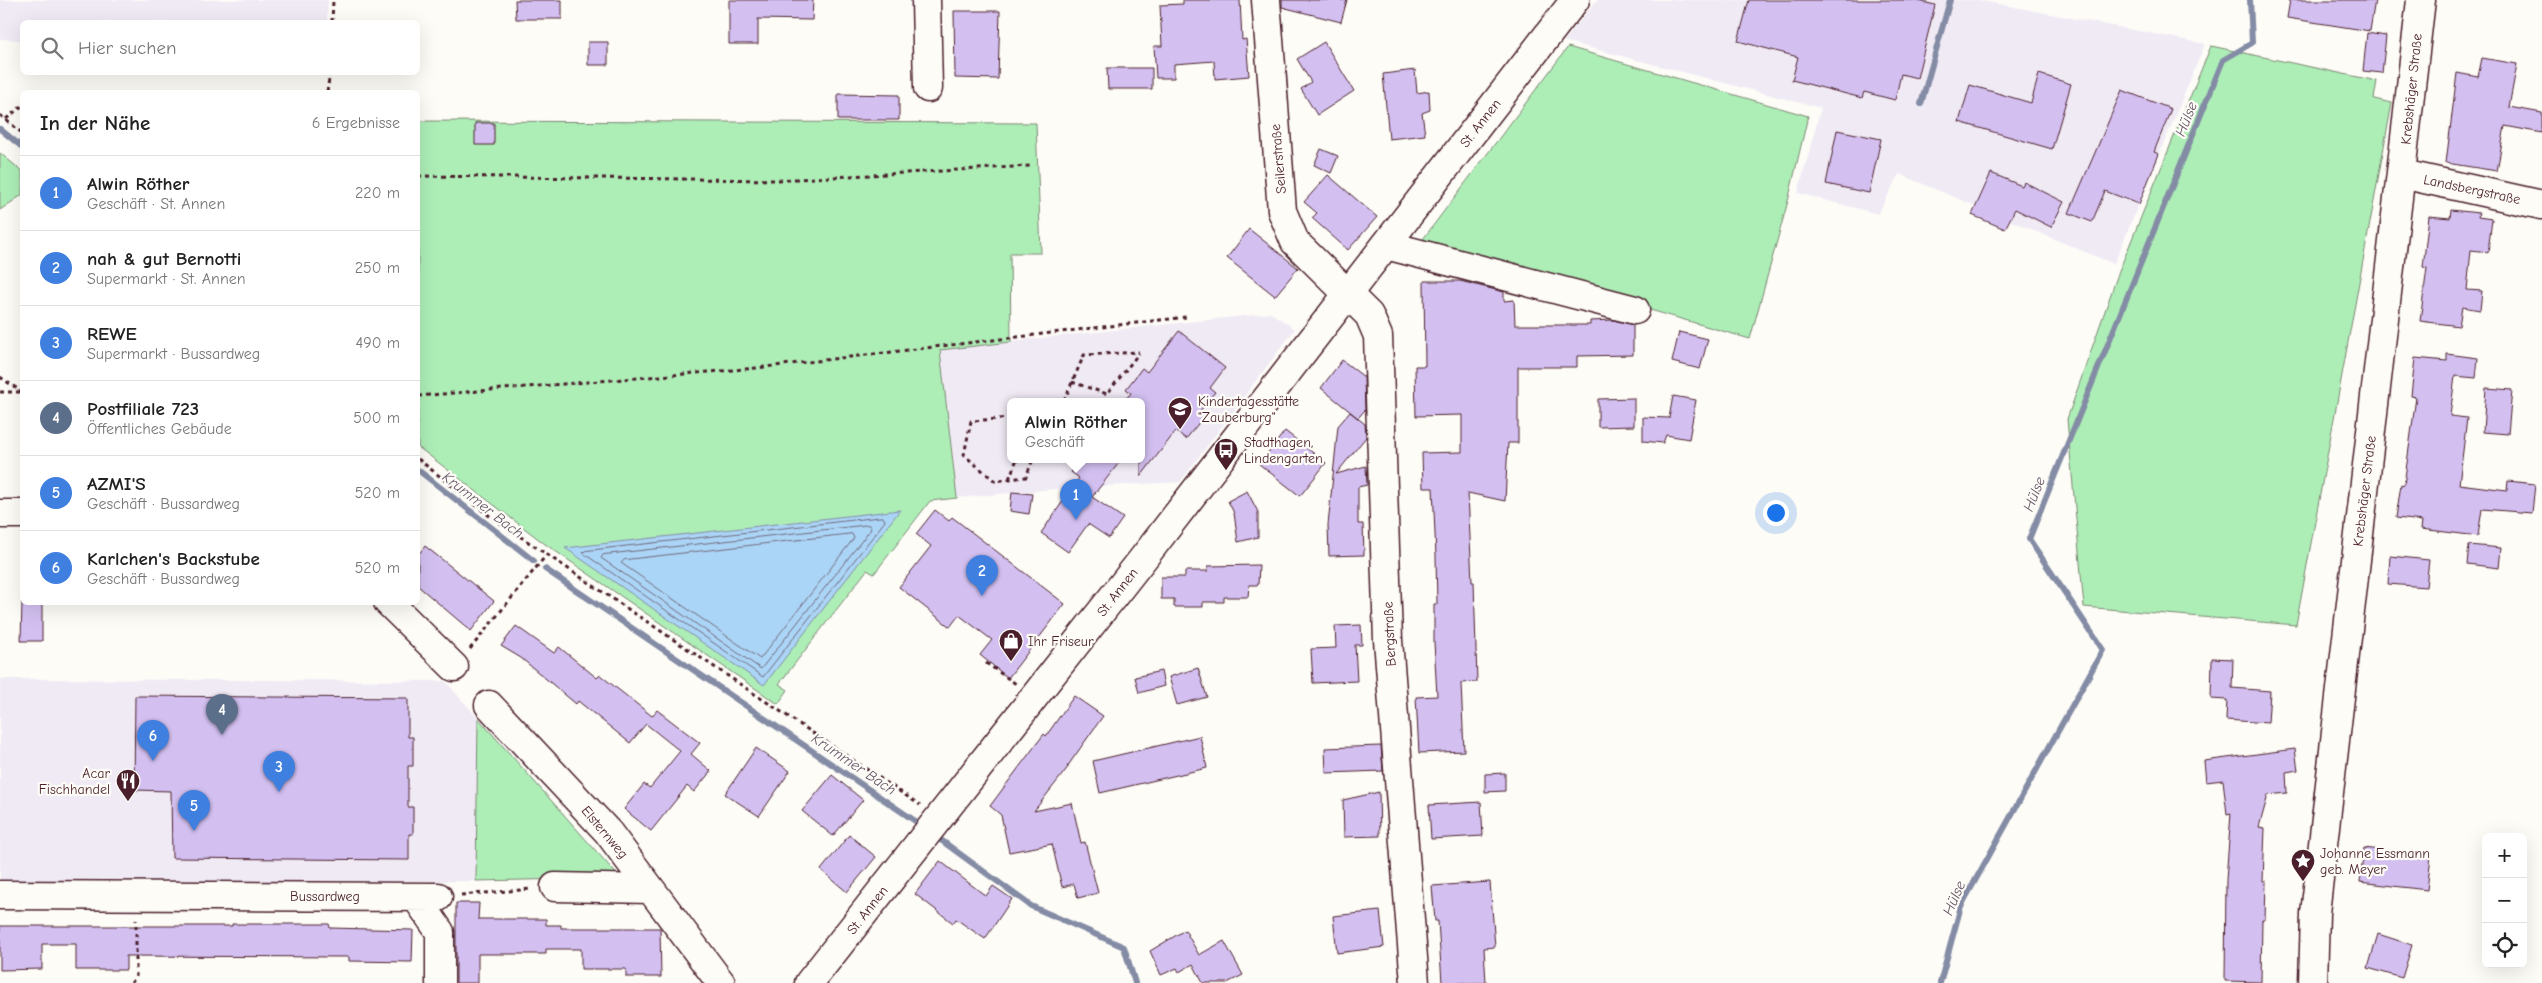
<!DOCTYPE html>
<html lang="de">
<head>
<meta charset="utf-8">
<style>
  :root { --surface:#fff; --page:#f6f6f6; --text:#222; --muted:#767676; --line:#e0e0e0; --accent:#b45309 }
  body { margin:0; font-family:"Comic Neue",sans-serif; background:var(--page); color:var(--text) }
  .controls { position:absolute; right:15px; bottom:15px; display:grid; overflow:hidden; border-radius:8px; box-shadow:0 5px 20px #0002 }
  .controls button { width:45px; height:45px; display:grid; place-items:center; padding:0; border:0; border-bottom:1px solid var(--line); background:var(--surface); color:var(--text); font:25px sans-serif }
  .you { position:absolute; left:1775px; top:512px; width:18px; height:18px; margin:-12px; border:4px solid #fff; border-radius:50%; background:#1a73e8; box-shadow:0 0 0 8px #1a73e833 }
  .badge { display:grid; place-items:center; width:32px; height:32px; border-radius:50%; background:var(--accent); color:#fff; font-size:16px; font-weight:700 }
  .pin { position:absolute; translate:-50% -41px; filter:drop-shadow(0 1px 2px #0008) }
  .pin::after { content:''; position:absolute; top:26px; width:18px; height:15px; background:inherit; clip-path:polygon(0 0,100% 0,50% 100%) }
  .popup { position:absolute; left:1007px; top:398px; width:138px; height:65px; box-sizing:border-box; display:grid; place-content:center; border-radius:8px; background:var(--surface); filter:drop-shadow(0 1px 4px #0005); font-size:16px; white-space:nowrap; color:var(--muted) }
  .popup b { font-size:19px; color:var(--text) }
  .popup::after { content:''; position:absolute; left:50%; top:100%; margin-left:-10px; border:10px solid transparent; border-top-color:var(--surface) }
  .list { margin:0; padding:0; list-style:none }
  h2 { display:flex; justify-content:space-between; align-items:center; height:65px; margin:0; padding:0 20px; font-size:21px }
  h2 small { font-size:16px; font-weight:400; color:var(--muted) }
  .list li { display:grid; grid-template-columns:32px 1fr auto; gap:15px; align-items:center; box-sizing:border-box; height:75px; padding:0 20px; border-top:1px solid var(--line) }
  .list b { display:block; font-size:19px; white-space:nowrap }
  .list p { margin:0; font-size:16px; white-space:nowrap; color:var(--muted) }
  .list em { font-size:16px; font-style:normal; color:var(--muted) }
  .icon { flex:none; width:28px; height:28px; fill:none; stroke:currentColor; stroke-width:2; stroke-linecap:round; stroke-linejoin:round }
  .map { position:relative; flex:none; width:2542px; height:983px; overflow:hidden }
  .search { position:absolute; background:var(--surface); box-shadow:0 5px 20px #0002; left:20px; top:20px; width:400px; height:55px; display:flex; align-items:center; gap:12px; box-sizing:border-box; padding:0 18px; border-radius:8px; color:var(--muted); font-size:19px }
  .panel { position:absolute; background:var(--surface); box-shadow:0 5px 20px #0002; left:20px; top:90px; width:400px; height:515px; border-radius:8px }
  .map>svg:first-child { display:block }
</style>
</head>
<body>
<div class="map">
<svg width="2542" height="983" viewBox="0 0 2542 983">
  <rect width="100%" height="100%" fill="#fdfcf7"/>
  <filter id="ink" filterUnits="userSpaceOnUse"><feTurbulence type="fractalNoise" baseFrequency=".02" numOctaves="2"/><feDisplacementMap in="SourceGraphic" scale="10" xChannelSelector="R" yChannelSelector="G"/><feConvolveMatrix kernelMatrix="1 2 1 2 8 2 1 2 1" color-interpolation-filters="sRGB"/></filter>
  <g filter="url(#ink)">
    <!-- built -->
    <path fill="#f0eaf5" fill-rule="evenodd" d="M0 0H328L327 22H22V40L0 39Z
      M1597 0H1978L2205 44 2114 264 1899 174 1878 214 1798 193 1821 108 1564 41Z
      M1271 313 1295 329 1180 482 1065 488 957 498 940 349ZM1011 401H1141V459H1011Z
      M0 679 445 681 478 718 476 881H0Z"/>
    <!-- green -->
    <path fill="#adeeb7" stroke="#7c8671" d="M2211 46 2377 81 2374 99 2392 103 2296 625 2084 607 2067 419 2119 271Z
      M1568 47 1808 116 1788 201 1750 339 1420 243Z
      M418 121 1036 123 1041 253H1010L1011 342 940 350 957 498 930 501 874 574 867 570 779 684 788 690 778 704 545 544 418 447Z
      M0 153 22 171V195L0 210Z
      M478 718 620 878 476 881Z"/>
    <!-- water -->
    <path fill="#abd5f6" stroke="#848ca5" d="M900 510 764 685 565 548Z"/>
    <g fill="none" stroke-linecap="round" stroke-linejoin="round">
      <!-- shore -->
      <path stroke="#71687c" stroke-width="1" d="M883 517 885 521 763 677 583 553 585 551Z
        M869 525 871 529 761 669 601 558 603 555Z
        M852 534 854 538 760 659 621 563 624 560Z"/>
      <!-- stream -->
      <path stroke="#848ca5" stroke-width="6" d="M1921 104 1950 0
        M0 129 22 147
        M418 470 534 561
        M545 569 924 827
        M934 835 1031 906 1124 947 1135 983
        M1940 983 1961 906 2103 650 2029 539 2223 60 2252 43 2250 0"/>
    </g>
    <!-- building -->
    <path fill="#d3c0f1" stroke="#4a1f2b" d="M515 0H562V19H516Z
      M729 0H813L812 20 758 19V44H729Z
      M1183 0H1240L1242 40 1246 39 1249 76 1215 79 1214 61 1174 64V78H1156L1154 46H1162L1160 5 1183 4Z
      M1282 0H1347L1341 22 1282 7Z
      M1749 0H1914L1935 5 1917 78 1901 74 1895 100 1864 92 1862 98 1792 80 1798 57 1738 41Z
      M2290 0H2375L2370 31 2287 18Z
      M954 11H1000L998 79 955 78Z
      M2367 33 2386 36 2382 73 2363 71Z
      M588 42H608V65H588Z
      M1324 42 1354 91 1317 115 1301 89 1311 82 1297 59Z
      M2482 58 2517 64 2509 107 2542 113V133L2505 126 2497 171 2446 163 2457 73 2478 77Z
      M1107 68H1152V89H1108Z
      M1415 70 1417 93 1429 91 1430 110 1422 113 1425 135 1389 139 1383 74Z
      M2039 74 2071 84 2052 149 1959 122 1970 85 2031 103Z
      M2122 90 2171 109 2154 152 2159 154 2139 204 2105 191 2092 222 2069 213Z
      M838 94 899 95V120H838Z
      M475 123H494V145H475Z
      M1837 130 1881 139 1869 193 1826 184Z
      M1321 149 1338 156 1331 173 1314 165Z
      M1991 173 2022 186 2024 182 2064 202 2051 227 2015 209 2005 229 1972 215Z
      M1328 175 1377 217 1348 250 1312 218 1317 213 1304 202Z
      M2451 210 2479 213 2478 217 2492 219 2488 252 2471 250 2467 290 2482 291 2480 310 2462 307 2459 326 2420 321 2427 268 2423 267 2429 216 2450 218Z
      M1249 229 1298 268 1275 296 1227 258Z
      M1424 281H1460L1504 292V301L1514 300 1515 325H1590V321L1613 320 1633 325V355L1577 356V367H1518V443H1508L1505 501 1468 493 1472 582H1474L1477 682 1461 683 1464 751 1419 753 1416 697 1437 696 1434 642V604H1437L1436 556 1433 488H1423L1422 453 1462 452V415L1416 416 1415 366H1425Z
      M1179 331 1225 368 1210 388 1215 392 1200 411 1205 415 1186 439 1176 431 1141 476V401H1124L1131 393 1126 389 1142 368 1147 372Z
      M1679 332 1708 339 1700 369 1672 362Z
      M2447 354 2478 358 2476 378 2455 376 2450 416 2467 418 2459 484 2507 490 2508 481 2535 484 2532 513 2482 509 2478 536 2421 529 2422 521 2396 518 2401 484 2404 485 2416 397 2411 396 2415 358 2447 361Z
      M1342 360 1364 377 1365 410 1358 418 1321 388Z
      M2486 388 2512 390 2508 434 2483 432Z
      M1673 396 1696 400 1689 439 1666 435 1663 443 1643 441V417L1669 418Z
      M1634 398V426L1598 427V399Z
      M1350 412 1365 424 1366 437 1336 474 1366 466 1367 485 1358 487V524H1363L1364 555 1329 556 1328 525 1338 426Z
      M1285 431 1326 463 1300 496 1259 464Z
      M1081 459H1122L1092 497 1123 518 1109 538 1088 524 1068 552 1041 533 1079 478 1071 472Z
      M1247 491 1258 512V537L1238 542 1234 513 1228 501Z
      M1012 492 1032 494 1029 514 1010 511Z
      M935 510 949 521 952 517 1065 604 1008 678 980 655 992 640 959 615 950 627 899 587 931 546 916 534Z
      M2469 545 2501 548 2499 568 2467 564Z
      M425 546 494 601 471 631 418 586V555Z
      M2390 556 2429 560 2426 587 2388 584Z
      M1259 565 1258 585H1249L1248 597H1224V602H1203V607H1174V599H1161V577H1185V571H1208V566Z
      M22 602H42V641H21Z
      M1361 625 1362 645H1355L1357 681 1313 683 1311 649 1336 648 1335 626Z
      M516 626 554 653 559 647 597 678 600 675 652 716 657 710 700 743 691 754 711 771 694 792 687 786 651 831 624 809 644 784 650 788 680 751 646 724 630 743 578 701 576 704 521 658 501 646Z
      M2212 658 2233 659 2232 688 2270 691 2268 723 2226 720 2227 700 2211 699Z
      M1198 668 1207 697 1177 705 1169 677Z
      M1161 671 1164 686 1139 693 1135 677Z
      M135 696 408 698V737H413V766H408V807H413V834H409V860L172 858 171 791 134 790Z
      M1074 696 1103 716 1067 767 1069 766 1034 811 1072 803 1081 843 1085 842 1098 893 1078 898 1074 884 1062 887 1052 844 1009 852 1001 815 990 806 1044 734 1046 736Z
      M1200 736 1207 768 1100 793 1093 761Z
      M1381 746 1383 771 1326 773 1325 748Z
      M756 748 790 771 759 816 725 794Z
      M2295 749 2298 770 2286 772 2287 793 2268 795 2259 827 2265 828 2263 881H2266L2265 920H2262L2261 982 2225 981 2226 880 2231 813 2227 814 2223 780 2206 782 2204 761Z
      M1505 773V791L1485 792V774Z
      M832 775 863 800 833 836 802 811Z
      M1379 792 1380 836 1344 837 1343 800Z
      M1481 802 1483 836 1431 839 1429 805Z
      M849 835 876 857 847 892 821 870Z
      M2364 848 2431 856 2427 890 2360 882Z
      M940 861 986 896 993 886 1012 899 985 939 956 919 953 923 915 894Z
      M1490 882 1495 947 1484 948 1486 983H1442L1438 921H1435L1432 886Z
      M456 903H479L478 919H546V925H561V928H660L661 977H626V969H581V949H546V954H478V983H456Z
      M1380 911 1384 947 1337 953 1333 916Z
      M232 924H329L330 928 413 930 412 962 349 961V957L126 956V970H76V944H42V969L0 970V926H232Z
      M1185 930 1199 955 1224 941 1243 975 1227 983H1203L1193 964 1179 972 1177 968 1161 975 1150 951Z
      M2378 934 2412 945 2402 978 2368 968Z"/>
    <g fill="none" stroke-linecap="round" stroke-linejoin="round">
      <defs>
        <path id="minor" d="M926 0 928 88
          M1266 0 1282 211 1295 242 1369 315 1378 336 1388 640 1415 983
          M2402 174 2542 205
          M1386 245 1635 310
          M0 514H22
          M388 602 454 667
          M489 705 608 832 721 983
          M555 887 649 889
          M0 895 438 897
          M416 897 440 932V983
          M2313 983 2315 913 2421 0"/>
        <path id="major" d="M809 983 1145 556 1575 0"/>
      </defs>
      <!-- minor casing -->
      <use href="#minor" stroke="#4a1f2b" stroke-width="31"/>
      <!-- major casing -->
      <use href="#major" stroke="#4a1f2b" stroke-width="31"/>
      <!-- path -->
      <path stroke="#4a1f2b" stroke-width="3" stroke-dasharray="4 4" stroke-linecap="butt" d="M332 22 333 0
        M327 92 330 72
        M0 115 22 133
        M6 119 22 106
        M418 176 778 180 1031 166
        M0 377 22 392
        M1072 382 1107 394 1139 353
        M0 392H22
        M418 396 757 368 1186 317
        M1064 401 1084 355 1139 352
        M1011 418 971 421 964 455 995 481 1026 477 1033 459
        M418 459 491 517 920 805
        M1009 479 1017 459
        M470 649 548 553
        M986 663 1016 684
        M461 895 532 889
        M131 983 136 978V919"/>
      <!-- minor -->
      <use href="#minor" stroke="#fdfcf7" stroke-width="28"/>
      <!-- major -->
      <use href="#major" stroke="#fdfcf7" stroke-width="28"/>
    </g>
  </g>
  <!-- icons -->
  <defs>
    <symbol id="school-pin" viewBox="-11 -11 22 30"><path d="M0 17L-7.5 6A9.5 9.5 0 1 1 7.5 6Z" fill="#4a1f2b" stroke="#fdfcf7"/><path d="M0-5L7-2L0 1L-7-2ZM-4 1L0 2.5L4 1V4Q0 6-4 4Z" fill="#fff"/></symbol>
    <symbol id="bus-pin" viewBox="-11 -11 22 30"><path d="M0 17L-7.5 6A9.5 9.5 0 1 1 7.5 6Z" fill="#4a1f2b" stroke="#fdfcf7"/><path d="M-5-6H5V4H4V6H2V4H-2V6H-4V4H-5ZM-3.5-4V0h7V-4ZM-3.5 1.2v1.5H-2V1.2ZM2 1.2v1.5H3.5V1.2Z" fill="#fff"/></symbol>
    <symbol id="shop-pin" viewBox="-11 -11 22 30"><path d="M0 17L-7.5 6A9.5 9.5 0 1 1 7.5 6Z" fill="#4a1f2b" stroke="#fdfcf7"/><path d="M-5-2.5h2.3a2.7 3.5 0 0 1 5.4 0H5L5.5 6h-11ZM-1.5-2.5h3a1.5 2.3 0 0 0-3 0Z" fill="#fff"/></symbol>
    <symbol id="restaurant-pin" viewBox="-11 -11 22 30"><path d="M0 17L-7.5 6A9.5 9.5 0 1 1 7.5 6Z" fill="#4a1f2b" stroke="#fdfcf7"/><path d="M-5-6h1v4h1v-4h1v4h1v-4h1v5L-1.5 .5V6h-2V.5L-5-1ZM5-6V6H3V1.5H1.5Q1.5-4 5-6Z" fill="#fff"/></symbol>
    <symbol id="sight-pin" viewBox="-11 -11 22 30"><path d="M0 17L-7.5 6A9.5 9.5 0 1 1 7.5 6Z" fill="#4a1f2b" stroke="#fdfcf7"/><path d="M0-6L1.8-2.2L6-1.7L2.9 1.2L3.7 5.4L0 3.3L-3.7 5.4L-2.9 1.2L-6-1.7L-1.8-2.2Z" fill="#fff"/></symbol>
  </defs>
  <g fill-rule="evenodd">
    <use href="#school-pin" x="1166" y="395" width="28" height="38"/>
    <use href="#bus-pin" x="1212" y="436" width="28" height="38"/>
    <use href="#shop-pin" x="997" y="627" width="28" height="38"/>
    <use href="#restaurant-pin" x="114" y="767" width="28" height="38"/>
    <use href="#sight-pin" x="2289" y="847" width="28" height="38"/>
  </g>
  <g text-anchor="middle" stroke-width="4.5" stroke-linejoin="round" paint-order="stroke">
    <!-- street labels -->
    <g font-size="14" fill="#4a1f2b" stroke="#fdfcf7">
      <text transform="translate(2411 89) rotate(-84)" y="5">Krebshäger Straße</text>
      <text transform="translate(1480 123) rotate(-52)" y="5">St. Annen</text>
      <text transform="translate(1278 159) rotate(-95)" y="5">Seilerstraße</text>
      <text transform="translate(2472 189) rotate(12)" y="5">Landsbergstraße</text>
      <text transform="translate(2364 491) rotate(-83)" y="5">Krebshäger Straße</text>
      <text transform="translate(1117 592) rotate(-52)" y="5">St. Annen</text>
      <text transform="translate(1389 634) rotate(-93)" y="5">Bergstraße</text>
      <text transform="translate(605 832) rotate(50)" y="5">Elsternweg</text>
      <text x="325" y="901">Bussardweg</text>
      <text transform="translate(867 910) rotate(-52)" y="5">St. Annen</text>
    </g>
    <!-- poi labels -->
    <g font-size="14" fill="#4a1f2b" stroke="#fdfcf7" text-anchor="start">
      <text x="1198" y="406">Kindertagesstätte<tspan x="1198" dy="16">"Zauberburg"</tspan></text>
      <text x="1244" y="447">Stadthagen,<tspan x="1244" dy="16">Lindengarten</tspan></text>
      <text x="1028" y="646">Ihr Friseur</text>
      <text x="110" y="778" text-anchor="end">Acar<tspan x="110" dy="16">Fischhandel</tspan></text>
      <text x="2320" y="858">Johanne Essmann<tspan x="2320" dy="16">geb. Meyer</tspan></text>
    </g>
    <!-- water labels -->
    <g font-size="15" font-style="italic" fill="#675668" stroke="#fdfcf7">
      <text transform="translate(2186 119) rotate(-68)" y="5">Hülse</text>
      <text transform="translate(2034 494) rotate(-68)" y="5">Hülse</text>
      <text transform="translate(483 505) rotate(38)" y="5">Krummer Bach</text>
      <text transform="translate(854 764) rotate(34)" y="5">Krummer Bach</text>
      <text transform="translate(1954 898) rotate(-67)" y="5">Hülse</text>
    </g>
  </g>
</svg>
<div class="controls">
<button>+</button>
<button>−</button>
<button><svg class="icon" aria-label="locate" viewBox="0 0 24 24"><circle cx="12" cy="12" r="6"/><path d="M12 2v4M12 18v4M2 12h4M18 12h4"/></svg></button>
</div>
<div class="you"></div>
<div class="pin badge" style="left:1076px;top:520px;background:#3f7fe0">1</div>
<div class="popup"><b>Alwin Röther</b>Geschäft</div>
<div class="pin badge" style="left:982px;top:596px;background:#3f7fe0">2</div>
<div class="pin badge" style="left:279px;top:792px;background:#3f7fe0">3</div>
<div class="pin badge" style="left:222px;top:735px;background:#5c6f8a">4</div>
<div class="pin badge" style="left:194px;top:831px;background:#3f7fe0">5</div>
<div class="pin badge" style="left:153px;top:761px;background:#3f7fe0">6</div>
<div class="search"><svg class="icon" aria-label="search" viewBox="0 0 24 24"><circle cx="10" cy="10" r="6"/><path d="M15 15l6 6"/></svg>Hier suchen</div>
<section class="panel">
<h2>In der Nähe<small>6 Ergebnisse</small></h2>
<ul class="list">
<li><span class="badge" style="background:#3f7fe0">1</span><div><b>Alwin Röther</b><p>Geschäft · St. Annen</p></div><em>220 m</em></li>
<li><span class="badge" style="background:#3f7fe0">2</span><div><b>nah &amp; gut Bernotti</b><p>Supermarkt · St. Annen</p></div><em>250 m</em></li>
<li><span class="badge" style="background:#3f7fe0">3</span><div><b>REWE</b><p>Supermarkt · Bussardweg</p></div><em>490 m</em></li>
<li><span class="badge" style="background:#5c6f8a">4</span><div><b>Postfiliale 723</b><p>Öffentliches Gebäude</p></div><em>500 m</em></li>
<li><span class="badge" style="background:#3f7fe0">5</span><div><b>AZMI'S</b><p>Geschäft · Bussardweg</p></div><em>520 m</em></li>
<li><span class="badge" style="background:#3f7fe0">6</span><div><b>Karlchen's Backstube</b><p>Geschäft · Bussardweg</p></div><em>520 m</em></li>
</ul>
</section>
</div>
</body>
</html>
